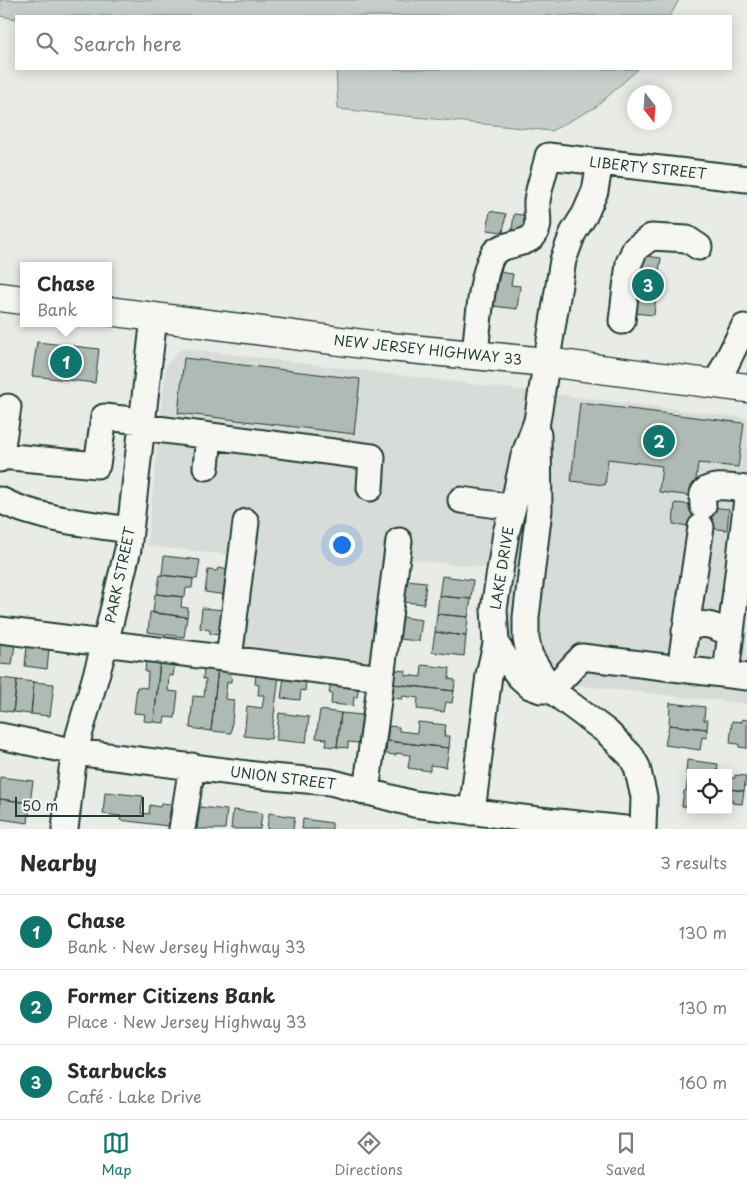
<!DOCTYPE html>
<html lang="en">
<head>
<meta charset="utf-8">
<style>
  :root { --surface:#fff; --page:#f7f7f7; --text:#2b2b33; --muted:#7c7c81; --line:#e1e1e2; --accent:#0f766e }
  body { margin:0; font-family:"Playpen Sans",sans-serif; background:var(--page); color:var(--text) }
  .controls { position:absolute; right:15px; bottom:15px; display:grid; overflow:hidden; border-radius:0px; box-shadow:0 2px 12px #0003 }
  .controls button { width:45px; height:45px; display:grid; place-items:center; padding:0; border:0; border-bottom:1px solid var(--line); background:var(--surface); color:var(--text); font:25px sans-serif }
  .compass { position:absolute; left:627px; top:85px; width:45px; height:45px; border-radius:50%; background:var(--surface); box-shadow:0 2px 12px #0003; rotate:163deg }
  .scale { position:absolute; left:15px; bottom:12px; width:129px; box-sizing:border-box; padding-left:5px; border:2px solid #1f3d34; border-top:0; font-size:14px; line-height:18px; white-space:nowrap; color:#1f3d34; -webkit-text-stroke:4px #f6f6f2; paint-order:stroke }
  .you { position:absolute; left:341px; top:544px; width:18px; height:18px; margin:-12px; border:4px solid #fff; border-radius:50%; background:#1a73e8; box-shadow:0 0 0 8px #1a73e833 }
  .badge { display:grid; place-items:center; width:32px; height:32px; border-radius:50%; background:var(--accent); color:#fff; font-size:16px; font-weight:700 }
  .pin { position:absolute; translate:-50% -50%; border:2px solid #fff; box-shadow:0 1px 5px #0006 }
  .popup { position:absolute; left:20px; top:262px; width:92px; height:65px; box-sizing:border-box; display:grid; place-content:center; border-radius:0px; background:var(--surface); filter:drop-shadow(0 1px 4px #0005); font-size:16px; white-space:nowrap; color:var(--muted) }
  .popup b { font-size:19px; color:var(--text) }
  .popup::after { content:''; position:absolute; left:50%; top:100%; margin-left:-10px; border:10px solid transparent; border-top-color:var(--surface) }
  .list { margin:0; padding:0; list-style:none }
  h2 { display:flex; justify-content:space-between; align-items:center; height:65px; margin:0; padding:0 20px; font-size:21px }
  h2 small { font-size:16px; font-weight:400; color:var(--muted) }
  .list li { display:grid; grid-template-columns:32px 1fr auto; gap:15px; align-items:center; box-sizing:border-box; height:75px; padding:0 20px; border-top:1px solid var(--line) }
  .list b { display:block; font-size:19px; white-space:nowrap }
  .list p { margin:0; font-size:16px; white-space:nowrap; color:var(--muted) }
  .list em { font-size:16px; font-style:normal; color:var(--muted) }
  .icon { flex:none; width:28px; height:28px; fill:none; stroke:currentColor; stroke-width:2; stroke-linecap:round; stroke-linejoin:round }
  .map { position:relative; flex:none; width:747px; height:829px; overflow:hidden }
  .search { position:absolute; background:var(--surface); box-shadow:0 2px 12px #0003; left:15px; right:15px; top:15px; height:55px; display:flex; align-items:center; gap:12px; box-sizing:border-box; padding:0 18px; border-radius:0px; color:var(--muted); font-size:19px }
  .sheet { height:290px; background:var(--surface) }
  nav { display:flex; justify-content:space-around; align-items:center; box-sizing:border-box; height:70px; border-top:1px solid var(--line); background:var(--surface); font-size:14px; color:var(--muted) }
  nav a { display:grid; justify-items:center; gap:2px }
  nav .on { color:var(--accent) }
  .map>svg:first-child { display:block }
</style>
</head>
<body>
<div class="map">
<svg width="747" height="829" viewBox="0 0 747 829">
  <rect width="100%" height="100%" fill="#e9ebe7"/>
  <filter id="ink" filterUnits="userSpaceOnUse"><feTurbulence type="fractalNoise" baseFrequency=".02" numOctaves="2"/><feDisplacementMap in="SourceGraphic" scale="10" xChannelSelector="R" yChannelSelector="G"/><feConvolveMatrix kernelMatrix="1 2 1 2 8 2 1 2 1" color-interpolation-filters="sRGB"/></filter>
  <g filter="url(#ink)">
    <!-- built -->
    <path fill="#d8dcd8" d="M182 348 747 418V704L573 685 482 659 490 568 385 557 370 670 239 654 251 557 147 546 166 365Z"/>
    <!-- green -->
    <path fill="#c7cec9" stroke="#73867e" d="M0 0H679L670 16H16V19L0 16Z
      M336 69H638L596 107 551 131 338 109Z"/>
    <!-- building -->
    <path fill="#b0bab5" stroke="#1f3d34" d="M490 211 506 214 503 232 487 230Z
      M514 214 530 216 528 232 512 230Z
      M639 255 661 258 658 280 661 281 660 295 656 294 654 315 633 313Z
      M498 272 513 274 511 285 520 286 517 309 485 305Z
      M37 342 99 349 95 383 32 376Z
      M184 358 360 379 354 434 178 413Z
      M580 403 744 423 738 467 698 463 694 496 659 492 662 466 608 459 605 485 571 481Z
      M675 503 729 509 727 530 673 524Z
      M164 556 200 560 197 579 162 575Z
      M218 568 230 570 227 595 205 592 208 570 217 571Z
      M160 575 193 579 192 588H186L185 597 157 594Z
      M442 576 473 580 471 599 439 596Z
      M406 580 426 582 424 604 404 602Z
      M155 594 182 597 181 607 188 608 187 617 153 613Z
      M439 596 471 599 468 617 437 614Z
      M202 608 224 610 221 635 210 634V630L200 628Z
      M150 612 187 617 184 637 148 632Z
      M437 614 468 617 466 636 435 632Z
      M402 617 422 620 419 641 399 639Z
      M435 632 466 636 464 656 432 652Z
      M0 643 15 644 12 665 0 664Z
      M27 646 49 649 47 669 25 666Z
      M146 660 160 661 154 722 144 721 145 714 134 713 137 687 147 688 148 672H145Z
      M160 661 175 663 173 676 169 675 168 691 178 692 175 718 165 717 164 723 154 722Z
      M422 665 450 668 449 679 455 680 454 691 394 684 396 670 406 671 405 675 421 677Z
      M204 667 218 668 211 731 190 728 193 696 204 697 206 679H203Z
      M218 668 232 670 231 682H227L225 699 234 700 231 733 211 731Z
      M256 674 279 676 271 739 244 736 247 706 262 708 264 695H258L259 685 255 684Z
      M284 677 306 680 305 691 301 690 300 700 281 698Z
      M1 678 17 680 13 712 0 710Z
      M17 680 34 682 31 714 13 712Z
      M34 682 54 684 50 716 31 714Z
      M331 683 359 686 357 697H354L353 706 331 704 332 694 329 693Z
      M394 684 454 691 452 703 446 702 444 712 417 709 418 698 403 696 402 699 392 698Z
      M670 703 705 707 704 720H708L707 729 669 725Z
      M320 710 341 713 337 747 326 746 327 739 316 738Z
      M279 713 309 717 306 743 276 740Z
      M341 713 362 715 359 743 348 742V748L337 747Z
      M742 719 747 720V748L739 747V744L730 743 732 721 742 722Z
      M418 722 446 725 444 736H450L449 748 387 741 389 726 399 727V731L417 733Z
      M669 725 707 729V738L702 737 700 750 665 745Z
      M387 741 449 748 446 767 430 765V771L408 768 410 755 396 753V755L386 754Z
      M687 760 718 764 717 773H691V784H687L688 775 686 774Z
      M735 775 746 776 744 791 728 789V778H735Z
      M0 777 33 781 30 803 0 799Z
      M687 784H691V807L682 806 684 791H686Z
      M728 789 744 791 742 804 732 803 733 800 728 799Z
      M105 792 143 796 141 813 149 814 150 805 160 807 161 803 171 804 168 826 120 820 121 816 103 814Z
      M0 799 30 803 28 823 0 819Z
      M200 807 227 810 225 829H197Z
      M233 810 262 813 260 829H231Z
      M269 813 295 817 293 829H267Z
      M303 819 332 823V829H302Z"/>
    <g fill="none" stroke-linecap="round" stroke-linejoin="round">
      <defs>
        <path id="minor" d="M622 321 629 263 635 249 651 237 687 239 699 247
          M475 355C477 335 482 262 496 251 506 243 526 245 534 235 541 225 536 212 537 201 539 186 545 171 548 156L747 179
          M716 384 744 327
          M142 427 372 457 370 488
          M538 435 539 510 526 617V639L530 656 551 690 607 732 631 756 637 767 644 797 643 829
          M1 456 97 465 104 417 142 421
          M0 459 8 407
          M206 467 209 436
          M0 500C37 519 89 524 130 530
          M461 500 513 507
          M703 506C703 503 702 497 703 494 708 482 737 488 747 489
          M0 630 381 678
          M685 631C701 619 715 626 731 634
          M229 659 246 522
          M680 669 701 527
          M726 674 747 499
          M551 690H541L530 686 519 676 506 659 496 644 494 609 506 533 513 507 524 456 537 421 563 260 573 233 585 214 595 191 600 162
          M551 690 582 657 747 677
          M0 736 76 752 271 777 330 782 414 804 530 819 625 829
          M366 792 399 541
          M472 812 489 675 496 644
          M65 829 72 770 79 735 105 644 128 549 154 317
          M182 829 192 766"/>
        <path id="major" d="M0 297 23 300
          M108 311 379 346 546 362 747 388"/>
      </defs>
      <!-- minor casing -->
      <use href="#minor" stroke="#1f3d34" stroke-width="29"/>
      <!-- major casing -->
      <use href="#major" stroke="#1f3d34" stroke-width="31"/>
      <!-- minor -->
      <use href="#minor" stroke="#f6f6f2" stroke-width="25"/>
      <!-- major -->
      <use href="#major" stroke="#f6f6f2" stroke-width="28"/>
    </g>
  </g>
  <g text-anchor="middle" stroke-width="4" stroke-linejoin="round" paint-order="stroke">
    <!-- street labels -->
    <g font-size="14" fill="#1f3d34" stroke="#f6f6f2">
      <text transform="translate(648 168) rotate(6)" y="5">LIBERTY STREET</text>
      <text transform="translate(428 350) rotate(6)" y="5">NEW JERSEY HIGHWAY 33</text>
      <text transform="translate(502 568) rotate(-81)" y="5">LAKE DRIVE</text>
      <text transform="translate(120 575) rotate(-78)" y="5">PARK STREET</text>
      <text transform="translate(283 778) rotate(7)" y="5">UNION STREET</text>
    </g>
  </g>
</svg>
<div class="controls">
<button><svg class="icon" aria-label="locate" viewBox="0 0 24 24"><circle cx="12" cy="12" r="6"/><path d="M12 2v4M12 18v4M2 12h4M18 12h4"/></svg></button>
</div>
<svg class="compass" viewBox="-18 -18 36 36"><path d="M0-13l5 13h-10z" fill="#e53935"/><path d="M0 13l5-13h-10z" fill="#7c7c81"/></svg>
<div class="scale">50 m</div>
<div class="you"></div>
<div class="pin badge" style="left:66px;top:362px">1</div>
<div class="popup"><b>Chase</b>Bank</div>
<div class="pin badge" style="left:659px;top:441px">2</div>
<div class="pin badge" style="left:648px;top:285px">3</div>
<div class="search"><svg class="icon" aria-label="search" viewBox="0 0 24 24"><circle cx="10" cy="10" r="6"/><path d="M15 15l6 6"/></svg>Search here</div>
</div>
<section class="sheet">
<h2>Nearby<small>3 results</small></h2>
<ul class="list">
<li><span class="badge">1</span><div><b>Chase</b><p>Bank · New Jersey Highway 33</p></div><em>130 m</em></li>
<li><span class="badge">2</span><div><b>Former Citizens Bank</b><p>Place · New Jersey Highway 33</p></div><em>130 m</em></li>
<li><span class="badge">3</span><div><b>Starbucks</b><p>Café · Lake Drive</p></div><em>160 m</em></li>
</ul>
</section>
<nav>
<a class="on"><svg class="icon" aria-label="map" viewBox="0 0 24 24"><path d="M3 6l6-2 6 2 6-2v14l-6 2-6-2-6 2zM9 4v14M15 6v14"/></svg>Map</a>
<a><svg class="icon" aria-label="directions" viewBox="0 0 24 24"><path d="M12 3l9 9-9 9-9-9zM9 14v-3h6M13 9l2 2-2 2"/></svg>Directions</a>
<a><svg class="icon" aria-label="saved" viewBox="0 0 24 24"><path d="M7 4h10v16l-5-4-5 4z"/></svg>Saved</a>
</nav>
</body>
</html>
